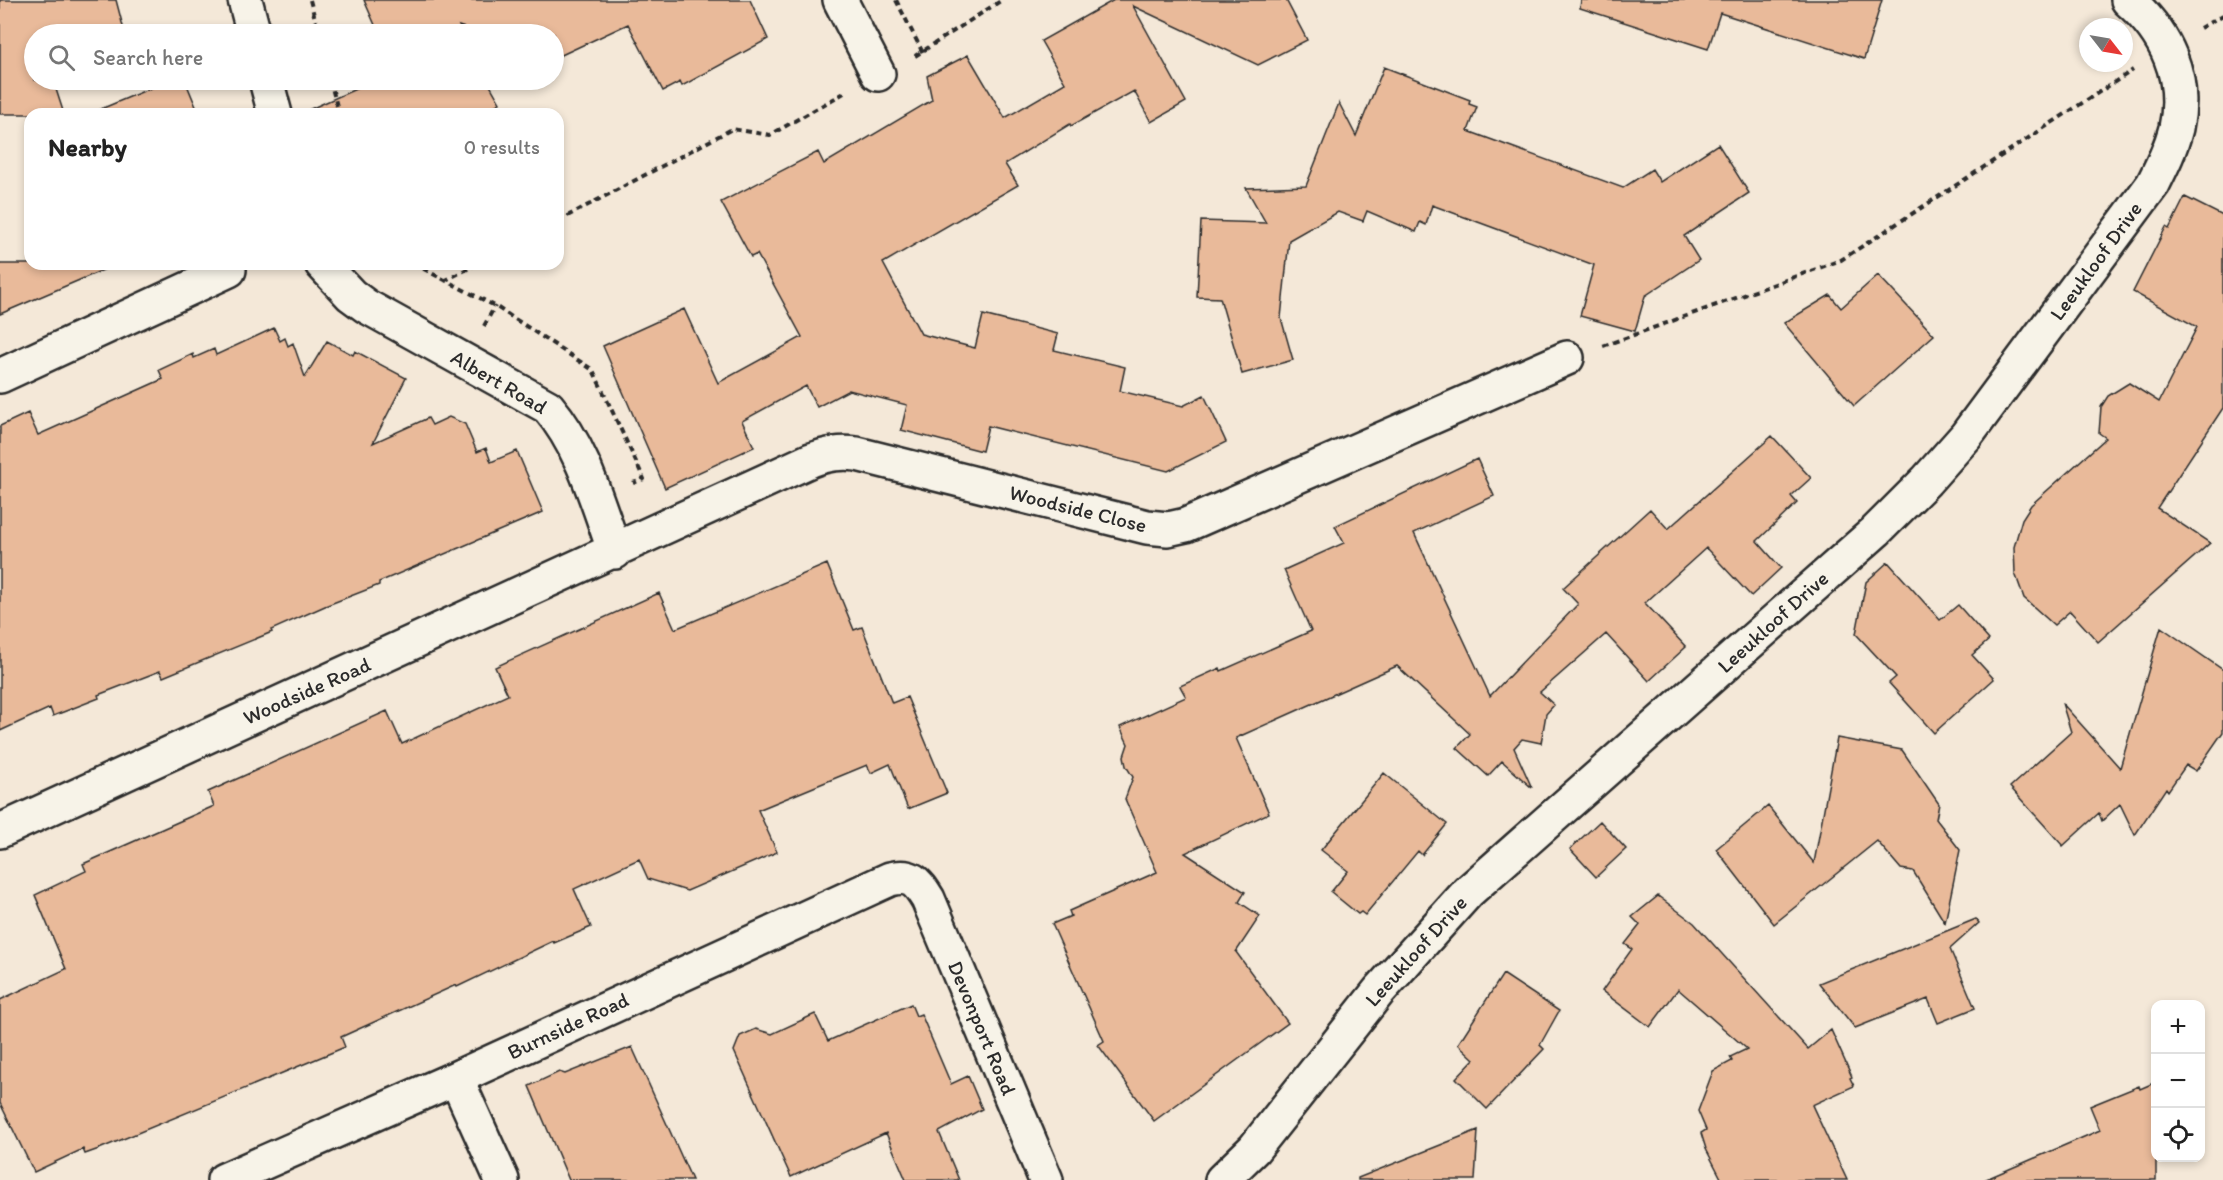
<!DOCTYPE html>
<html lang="en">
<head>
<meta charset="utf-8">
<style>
  :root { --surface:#fff; --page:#f2f2f2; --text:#222; --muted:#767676; --line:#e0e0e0 }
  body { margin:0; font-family:Itim,sans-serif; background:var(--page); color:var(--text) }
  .controls { position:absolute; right:18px; bottom:18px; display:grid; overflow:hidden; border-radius:12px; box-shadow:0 3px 9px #0003 }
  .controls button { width:54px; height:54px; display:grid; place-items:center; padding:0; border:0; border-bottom:2px solid var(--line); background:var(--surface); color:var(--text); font:30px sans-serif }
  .compass { position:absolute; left:2079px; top:18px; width:54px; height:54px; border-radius:50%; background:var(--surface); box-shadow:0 3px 9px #0003; rotate:121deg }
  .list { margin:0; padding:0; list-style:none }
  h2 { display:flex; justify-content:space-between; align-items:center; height:78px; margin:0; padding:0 24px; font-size:26px }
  h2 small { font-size:20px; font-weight:400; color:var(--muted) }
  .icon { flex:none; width:33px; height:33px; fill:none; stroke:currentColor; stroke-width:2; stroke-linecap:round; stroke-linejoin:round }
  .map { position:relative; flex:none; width:2223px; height:1180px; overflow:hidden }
  .search { position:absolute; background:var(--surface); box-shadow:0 3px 9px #0003; left:24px; top:24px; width:540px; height:66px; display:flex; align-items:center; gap:15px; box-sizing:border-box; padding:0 21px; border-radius:33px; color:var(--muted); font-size:22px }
  .panel { position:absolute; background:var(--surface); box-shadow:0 3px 9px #0003; left:24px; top:108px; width:540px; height:162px; border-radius:18px }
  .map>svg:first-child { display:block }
</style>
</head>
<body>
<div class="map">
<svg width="2223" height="1180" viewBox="0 0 2223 1180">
  <rect width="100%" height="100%" fill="#f4e8d8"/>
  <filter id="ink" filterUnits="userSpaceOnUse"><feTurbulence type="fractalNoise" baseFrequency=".0167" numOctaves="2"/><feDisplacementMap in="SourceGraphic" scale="12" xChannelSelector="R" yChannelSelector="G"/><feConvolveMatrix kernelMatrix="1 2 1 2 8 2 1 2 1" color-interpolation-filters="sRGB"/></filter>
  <g filter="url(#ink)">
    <!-- building -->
    <path fill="#e9ba9a" stroke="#2b2b2b" stroke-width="1.5" d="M0 0H116L125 34H34V80H53L64 114H0Z
      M364 0H750L768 39 682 86 680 82 663 91 628 24 555 58 554 57V34H484L459 26 463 34H379Z
      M1114 0H1286L1307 40 1258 65 1133 6 1186 102 1151 122 1134 91 1071 126 1070 124 1005 164 1018 185 883 263 921 334 975 348 983 315 1058 334 1054 350 1125 367 1120 391 1183 406 1204 395 1226 442 1168 471 988 426 982 451 901 430 907 405 849 390 817 407 806 386 742 421 754 447 665 488 603 346 684 309 718 383 802 337 757 254 751 257 721 202 818 152 824 164 932 100 927 76 968 55 1005 118 1065 83 1041 41Z
      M1581 0H1882L1864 59 1720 13 1708 49 1580 8Z
      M1384 67 1470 100 1469 104 1477 107 1468 131 1623 188 1652 169 1660 182 1718 144 1749 193 1684 236 1699 260 1645 296 1635 331 1580 316 1594 265 1432 205 1426 225 1420 222 1416 232 1367 211 1363 221 1338 212 1289 240 1281 318 1293 360 1242 374 1220 298 1197 297 1201 221 1266 223 1246 188 1306 186 1339 103 1356 136Z
      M170 80H185L199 114H89Z
      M376 80H487L500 103 479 114H299Z
      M2185 197 2223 216V408L2157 508 2210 543 2098 642 2070 611 2054 625 2024 598 2015 573 2014 547 2022 519 2031 505 2106 438 2099 433 2101 407 2108 396 2129 383 2159 402 2197 327 2133 292 2166 227 2169 229Z
      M0 264H117L0 314Z
      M1878 275 1934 335 1854 406 1784 323 1830 295 1841 308Z
      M274 328 280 341 285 338 288 346 293 343 305 377 327 341 353 355 355 351 406 378 373 443 428 418 432 425 449 417 465 424 477 452 486 448 491 462 517 451 543 512 379 582V585L325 606 271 630 272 632 163 677 160 671 98 695 99 698 53 716 50 708 0 731V426L28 413 38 435 163 379 159 370 193 354 194 358 214 349 216 355Z
      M1772 436 1811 478 1791 496 1797 503 1757 541 1781 568 1751 596 1706 548 1645 603 1686 647 1649 681 1606 634 1540 692 1554 705 1546 714 1541 743 1522 739 1514 748 1532 788 1502 761 1488 776 1457 748 1470 734 1397 666 1236 738 1269 813 1185 853 1245 892 1239 902 1260 916 1236 952 1288 1023 1154 1121 1098 1045 1104 1041 1052 924 1071 916 1069 911 1157 872 1125 799 1133 777 1126 766 1124 756 1128 744 1120 727 1186 697 1180 686 1220 668 1221 671 1311 631 1284 570 1344 543 1335 526 1477 459 1494 496 1414 533 1490 696 1578 604 1563 588 1650 509 1668 529Z
      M1888 562 1940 620 1958 605 1989 640 1972 655 1994 679 1934 733 1889 683 1896 677 1856 634 1866 582Z
      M827 564 854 630 862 627 892 703 907 697 947 793 908 809 890 764 871 773 867 765 758 810 777 852 687 891 648 879 639 859 574 889 591 927 554 943 553 941 457 987 456 985 341 1037 345 1047 99 1149 85 1154 83 1149 34 1172 0 1103V1000L66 969 35 895 86 871 83 864 214 806 208 792 387 711 402 744 508 695 495 667 659 593 675 629Z
      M2161 627 2223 670V732L2196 771 2186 765 2168 791 2166 788 2135 835 2120 804 2102 821 2099 813 2063 846 2010 787 2071 732 2062 703 2120 768Z
      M1837 738 1902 750 1939 804 1936 819 1960 850 1945 923 1913 871 1901 869 1877 841 1774 924 1716 849 1768 806 1814 863Z
      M1384 773 1447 824 1422 855 1418 851 1365 915 1361 912 1358 914 1331 892 1348 871 1321 850Z
      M1600 821 1626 849 1596 877 1570 849Z
      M1658 896 1694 923 1808 1049 1831 1030 1852 1077 1850 1078 1854 1086 1812 1105 1847 1180H1722L1706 1149 1701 1133 1706 1130 1698 1111 1713 1071 1732 1061 1730 1057 1747 1049 1678 989 1650 1027 1602 991 1632 949 1625 944 1640 925 1632 917Z
      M1976 919 1979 923 1950 949 1975 1008 1938 1023 1928 999 1855 1028 1819 983Z
      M1503 974 1559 1011 1540 1045 1544 1049 1487 1109 1456 1078 1474 1059 1458 1044Z
      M911 1004 916 1016 921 1014 951 1084 968 1076 982 1109 939 1132 959 1180H906L886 1133 791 1177 734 1051 740 1036 756 1029 772 1034 815 1014 828 1041Z
      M632 1047 692 1180H569L529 1086 559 1072 565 1074Z
      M2156 1082V1180H1984L2100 1130 2090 1106 2139 1086 2140 1089Z
      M1478 1130 1475 1180H1358V1178Z"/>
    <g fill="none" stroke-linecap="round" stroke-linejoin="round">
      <defs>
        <path id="street" d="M245 0 254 34
          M840 0 878 74
          M266 80 275 114
          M322 264 351 295 366 306 548 407C583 448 597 502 615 552
          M0 376 229 270
          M0 831 811 460C828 454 840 452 857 454L1147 527 1168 529 1186 525 1567 358
          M456 1078 502 1180
          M224 1180 456 1078 890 879C911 874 917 881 928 899L1046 1180
          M1222 1180 1254 1149 1379 991 1468 892 1876 531 1926 481 1966 436 2153 184C2162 166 2171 148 2176 128 2187 77 2166 33 2128 0"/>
      </defs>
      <!-- street casing -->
      <use href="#street" stroke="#2b2b2b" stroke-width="38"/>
      <!-- path -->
      <path stroke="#2b2b2b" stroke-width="4" stroke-dasharray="6 4.5" stroke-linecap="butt" d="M310 0 319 34
        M896 0 923 53
        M2200 28 2223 15
        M915 56 1002 0
        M330 80 339 114
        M558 221 732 129 770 135 844 93
        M414 264 495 306 593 370 644 479 633 483
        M444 281 477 264
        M484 326 495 306
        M1603 346 1841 260 2133 70"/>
      <!-- street -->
      <use href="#street" stroke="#f7f3e8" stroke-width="33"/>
    </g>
  </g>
  <g text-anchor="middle" stroke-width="4.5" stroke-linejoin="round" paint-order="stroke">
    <!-- street labels -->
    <g font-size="21" fill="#2b2b2b" stroke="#f7f3e8">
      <text transform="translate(2096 261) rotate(-54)" y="7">Leeukloof Drive</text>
      <text transform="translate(499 382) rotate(30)" y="7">Albert Road</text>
      <text transform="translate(1078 509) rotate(14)" y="7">Woodside Close</text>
      <text transform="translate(1773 622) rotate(-42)" y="7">Leeukloof Drive</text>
      <text transform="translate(307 691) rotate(-24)" y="7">Woodside Road</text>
      <text transform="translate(1416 951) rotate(-48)" y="7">Leeukloof Drive</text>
      <text transform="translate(568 1026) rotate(-25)" y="7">Burnside Road</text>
      <text transform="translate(982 1028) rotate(67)" y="7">Devonport Road</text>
    </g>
  </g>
</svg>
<div class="controls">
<button>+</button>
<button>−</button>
<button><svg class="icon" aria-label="locate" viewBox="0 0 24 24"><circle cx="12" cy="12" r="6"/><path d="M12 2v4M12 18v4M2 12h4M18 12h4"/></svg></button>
</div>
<svg class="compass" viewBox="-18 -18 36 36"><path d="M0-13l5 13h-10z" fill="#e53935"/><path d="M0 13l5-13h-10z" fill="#767676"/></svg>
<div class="search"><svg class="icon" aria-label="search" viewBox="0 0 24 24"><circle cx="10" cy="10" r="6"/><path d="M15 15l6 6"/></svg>Search here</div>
<section class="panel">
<h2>Nearby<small>0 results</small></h2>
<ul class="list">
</ul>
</section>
</div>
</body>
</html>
